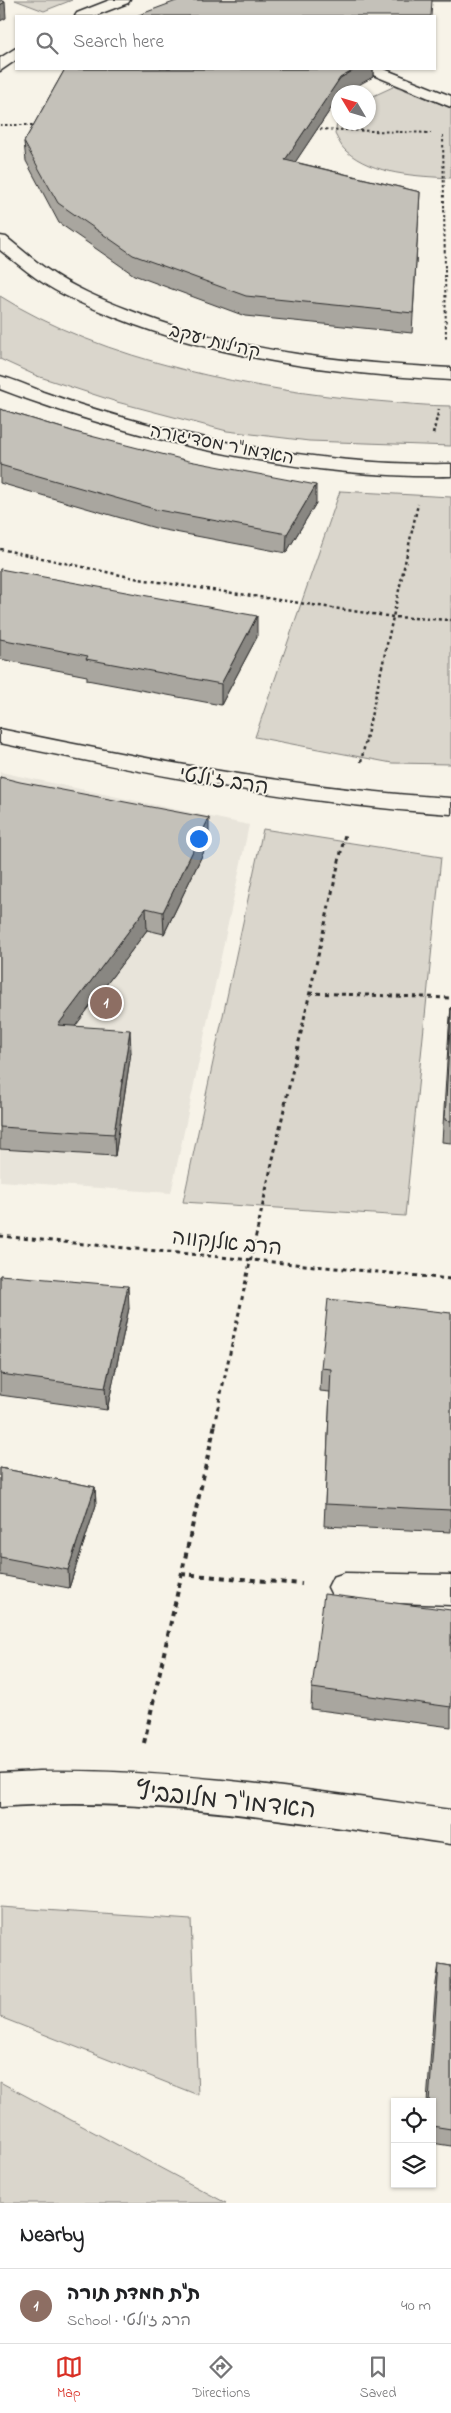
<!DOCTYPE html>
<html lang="en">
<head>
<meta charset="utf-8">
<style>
  :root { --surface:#fff; --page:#f2f2f2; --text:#202124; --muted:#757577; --line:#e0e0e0; --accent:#d93025 }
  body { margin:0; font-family:"Indie Flower","Playpen Sans Hebrew",sans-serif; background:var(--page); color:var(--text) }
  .controls { position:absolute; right:15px; bottom:15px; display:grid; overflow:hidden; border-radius:0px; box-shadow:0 1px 4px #0004 }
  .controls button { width:45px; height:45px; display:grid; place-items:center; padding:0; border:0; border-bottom:1px solid var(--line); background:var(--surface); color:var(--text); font:25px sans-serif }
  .compass { position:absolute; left:331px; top:85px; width:45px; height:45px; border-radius:50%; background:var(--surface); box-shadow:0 1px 4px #0004; rotate:308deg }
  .you { position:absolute; left:198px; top:838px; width:18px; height:18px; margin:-12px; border:4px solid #fff; border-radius:50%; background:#1a73e8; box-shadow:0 0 0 8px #1a73e833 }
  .badge { display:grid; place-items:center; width:32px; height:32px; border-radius:50%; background:var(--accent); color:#fff; font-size:16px; font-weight:700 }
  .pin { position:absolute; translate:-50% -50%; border:2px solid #fff; box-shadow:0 1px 5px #0006 }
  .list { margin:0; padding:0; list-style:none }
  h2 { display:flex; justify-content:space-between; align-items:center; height:65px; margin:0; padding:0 20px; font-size:21px }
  h2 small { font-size:16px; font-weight:400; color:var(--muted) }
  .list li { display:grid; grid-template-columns:32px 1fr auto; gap:15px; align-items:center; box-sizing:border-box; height:75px; padding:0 20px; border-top:1px solid var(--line) }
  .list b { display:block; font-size:19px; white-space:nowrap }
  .list p { margin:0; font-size:16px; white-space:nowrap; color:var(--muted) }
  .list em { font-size:16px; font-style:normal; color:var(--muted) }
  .icon { flex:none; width:28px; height:28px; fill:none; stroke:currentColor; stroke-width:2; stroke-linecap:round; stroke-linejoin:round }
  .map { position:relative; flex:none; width:451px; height:2203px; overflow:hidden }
  .search { position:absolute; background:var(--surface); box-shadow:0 1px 4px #0004; left:15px; right:15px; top:15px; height:55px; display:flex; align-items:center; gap:12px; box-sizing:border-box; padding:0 18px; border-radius:0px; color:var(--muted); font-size:19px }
  .sheet { height:140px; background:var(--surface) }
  nav { display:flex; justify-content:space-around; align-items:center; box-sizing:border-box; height:70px; border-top:1px solid var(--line); background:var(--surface); font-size:14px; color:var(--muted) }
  nav a { display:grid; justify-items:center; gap:2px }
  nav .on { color:var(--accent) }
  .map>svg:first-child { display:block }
</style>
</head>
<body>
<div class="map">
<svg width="451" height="2203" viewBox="0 0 451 2203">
  <rect width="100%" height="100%" fill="#f7f3e8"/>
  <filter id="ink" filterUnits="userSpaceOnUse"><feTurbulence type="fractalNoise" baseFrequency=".02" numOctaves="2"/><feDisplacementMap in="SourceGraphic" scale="10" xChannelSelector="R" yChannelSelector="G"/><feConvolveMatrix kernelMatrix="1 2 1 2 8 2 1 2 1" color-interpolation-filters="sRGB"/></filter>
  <g filter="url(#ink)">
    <!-- built -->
    <path fill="#e8e4da" d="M0 772 249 825 171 1193 0 1181Z"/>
    <!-- green -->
    <path fill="#dad6cc" stroke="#82807c" d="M15 0H72L44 11Z
      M395 86 451 108V178C417 176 373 175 346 151 341 147 338 139 335 134L338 118V122H368L369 98Z
      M0 296C102 361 257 391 376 401 401 403 426 406 451 406V446L309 441 227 431 117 402 37 376 0 359Z
      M340 491 451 497V764L392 763 255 737Z
      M263 829 441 857 405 1216 183 1202Z
      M0 1907 191 1920 198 2095 0 2017Z
      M0 2082 226 2203H0Z"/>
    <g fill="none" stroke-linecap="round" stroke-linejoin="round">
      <defs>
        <path id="minor" d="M110 0H130L128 3 94 16H75L77 13Z
          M16 48V60L0 71V58Z
          M363 69H384L451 96V107L366 72Z
          M0 236 6 237C20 248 33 260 48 270 72 287 101 299 129 310 231 351 342 363 451 368V380C338 374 223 360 117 318 89 307 60 295 36 278 23 269 12 259 0 250Z
          M0 376C15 380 29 386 43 392 68 401 93 409 118 416 221 446 344 466 451 464V476C305 479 136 441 0 389Z
          M0 729C150 760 298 789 451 798V814C298 804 150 774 0 743Z
          M345 1573 451 1575V1605L345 1601 333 1597 328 1587 333 1577Z
          M40 1771C178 1769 315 1791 451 1810V1844C304 1823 149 1795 0 1807V1773Z"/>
      </defs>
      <!-- minor casing -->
      <use href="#minor" stroke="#2b2b2b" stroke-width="3"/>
      <!-- path-far3 -->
      <path stroke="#2b2b2b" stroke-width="2" stroke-dasharray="2.5 2.5" stroke-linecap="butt" d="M0 125H36
        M315 129 431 133
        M443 135 446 338"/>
      <!-- path-far2 -->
      <path stroke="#2b2b2b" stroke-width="2.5" stroke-dasharray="3 3" stroke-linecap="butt" d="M433 434 439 409
        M0 549 139 579 393 617 451 620
        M361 762 418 504"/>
      <!-- path-far1 -->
      <path stroke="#2b2b2b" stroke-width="3" stroke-dasharray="4 4" stroke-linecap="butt" d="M309 993 451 998
        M0 1236 451 1279
        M214 1425 345 834"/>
      <!-- path -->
      <path stroke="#2b2b2b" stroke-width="4" stroke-dasharray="5 5" stroke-linecap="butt" d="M181 1574 302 1584
        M144 1743 215 1424"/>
      <!-- minor -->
      <use href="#minor" fill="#f7f3e8" fill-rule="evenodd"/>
    </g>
    <!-- wall -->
    <path fill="#a9a69f" stroke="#2b2b2b" d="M179 0H451V1H432Z
      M65 69H373V77L338 92V98L295 162 420 192 412 333 245 316 134 275 59 223 26 161 24 142Z
      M0 409 75 432 316 503 286 553 159 529 0 483Z
      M0 569 257 637 221 705 87 680V676L0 659Z
      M0 777 209 841 164 934 147 930 75 1026 131 1052 115 1156 0 1149Z
      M451 1007V1143L442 1142 449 1029Z
      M0 1275 129 1308 107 1410 0 1395Z
      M451 1313V1532L324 1526 330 1392 320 1391 321 1368Z
      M0 1468 95 1487 96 1505 69 1588 0 1575Z
      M451 1610V1727L311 1709 312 1688Z
      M439 1964 451 1966V2146L432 2143V2102H427L436 1983Z"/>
    <!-- shaded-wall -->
    <path fill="#898782" stroke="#2b2b2b" d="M5 2 6 18 0 21V5Z
      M356 69H373V77L346 92H338V98L284 179 285 160 340 78Z
      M316 485V503L286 553 287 534Z
      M257 616V637L221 705V684Z
      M209 818V841L164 934 163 912Z
      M146 908 147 930 59 1048 58 1025Z
      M130 1030 131 1052 115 1156 114 1134Z
      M128 1286 129 1308 107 1410 105 1388Z
      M95 1487 96 1505 69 1588 68 1570Z"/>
    <!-- building -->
    <path fill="#c4c1b9" stroke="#2b2b2b" d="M0 0 5 2 0 5Z
      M179 0H432L431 16H136Z
      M65 69H356L340 78 285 160 420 192 413 313 246 296 133 255 58 203 24 142Z
      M0 409 75 432 189 461 316 485 287 534 158 510 0 465Z
      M0 569 257 616 221 684 86 659 88 656 0 639Z
      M0 777 20 782 209 818 163 912 146 908 58 1025 130 1030 114 1134 0 1127Z
      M451 1007V1121L445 1120Z
      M0 1275 128 1286 105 1388 0 1374Z
      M328 1299 451 1313V1510L325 1504 331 1369 321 1368Z
      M0 1468 95 1487 68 1570 0 1557Z
      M324 1594 451 1610V1707L312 1688Z
      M439 1964 451 1966V2129L432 2126V2102H429Z"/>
  </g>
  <g text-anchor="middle" stroke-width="4" stroke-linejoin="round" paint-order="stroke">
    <!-- far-street labels -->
    <g font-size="18" fill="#2b2b2b" stroke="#f7f3e8">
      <text transform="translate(215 341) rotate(14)" y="6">קהילות יעקב</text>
      <text transform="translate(222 444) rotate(11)" y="6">האדמו"ר מסדיגורה</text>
    </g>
    <!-- street labels -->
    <g font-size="21" fill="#2b2b2b" stroke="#f7f3e8">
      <text transform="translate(224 780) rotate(9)" y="7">הרב ז'ולטי</text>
      <text transform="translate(227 1242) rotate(6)" y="7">הרב אלנקווה</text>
    </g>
    <!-- near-street labels -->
    <g font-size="25" fill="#2b2b2b" stroke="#f7f3e8">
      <text transform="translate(226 1799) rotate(6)" y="9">האדמו"ר מלובביץ</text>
    </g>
  </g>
</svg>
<div class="controls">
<button><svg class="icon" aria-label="locate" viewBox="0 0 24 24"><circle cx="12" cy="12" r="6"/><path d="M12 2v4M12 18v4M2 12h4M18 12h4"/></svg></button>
<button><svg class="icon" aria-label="layers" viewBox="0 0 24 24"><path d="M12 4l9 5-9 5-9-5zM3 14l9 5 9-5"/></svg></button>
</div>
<svg class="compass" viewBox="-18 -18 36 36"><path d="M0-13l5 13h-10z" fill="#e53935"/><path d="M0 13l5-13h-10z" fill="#757577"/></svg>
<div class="you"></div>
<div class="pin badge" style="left:106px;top:1003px;background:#8d6e63">1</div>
<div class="search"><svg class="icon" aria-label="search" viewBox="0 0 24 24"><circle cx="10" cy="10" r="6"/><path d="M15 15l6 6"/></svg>Search here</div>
</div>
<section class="sheet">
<h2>Nearby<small></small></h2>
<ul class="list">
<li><span class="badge" style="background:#8d6e63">1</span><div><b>ת&quot;ת חמדת תורה</b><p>School · הרב ז'ולטי</p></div><em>40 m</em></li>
</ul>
</section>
<nav>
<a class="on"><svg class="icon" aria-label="map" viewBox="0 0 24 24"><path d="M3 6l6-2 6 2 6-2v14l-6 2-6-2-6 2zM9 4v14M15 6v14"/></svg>Map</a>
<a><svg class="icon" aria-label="directions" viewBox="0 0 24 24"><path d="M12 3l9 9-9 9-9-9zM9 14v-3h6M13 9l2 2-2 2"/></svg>Directions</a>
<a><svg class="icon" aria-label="saved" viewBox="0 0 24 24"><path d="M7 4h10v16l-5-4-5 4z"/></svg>Saved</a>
</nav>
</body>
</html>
